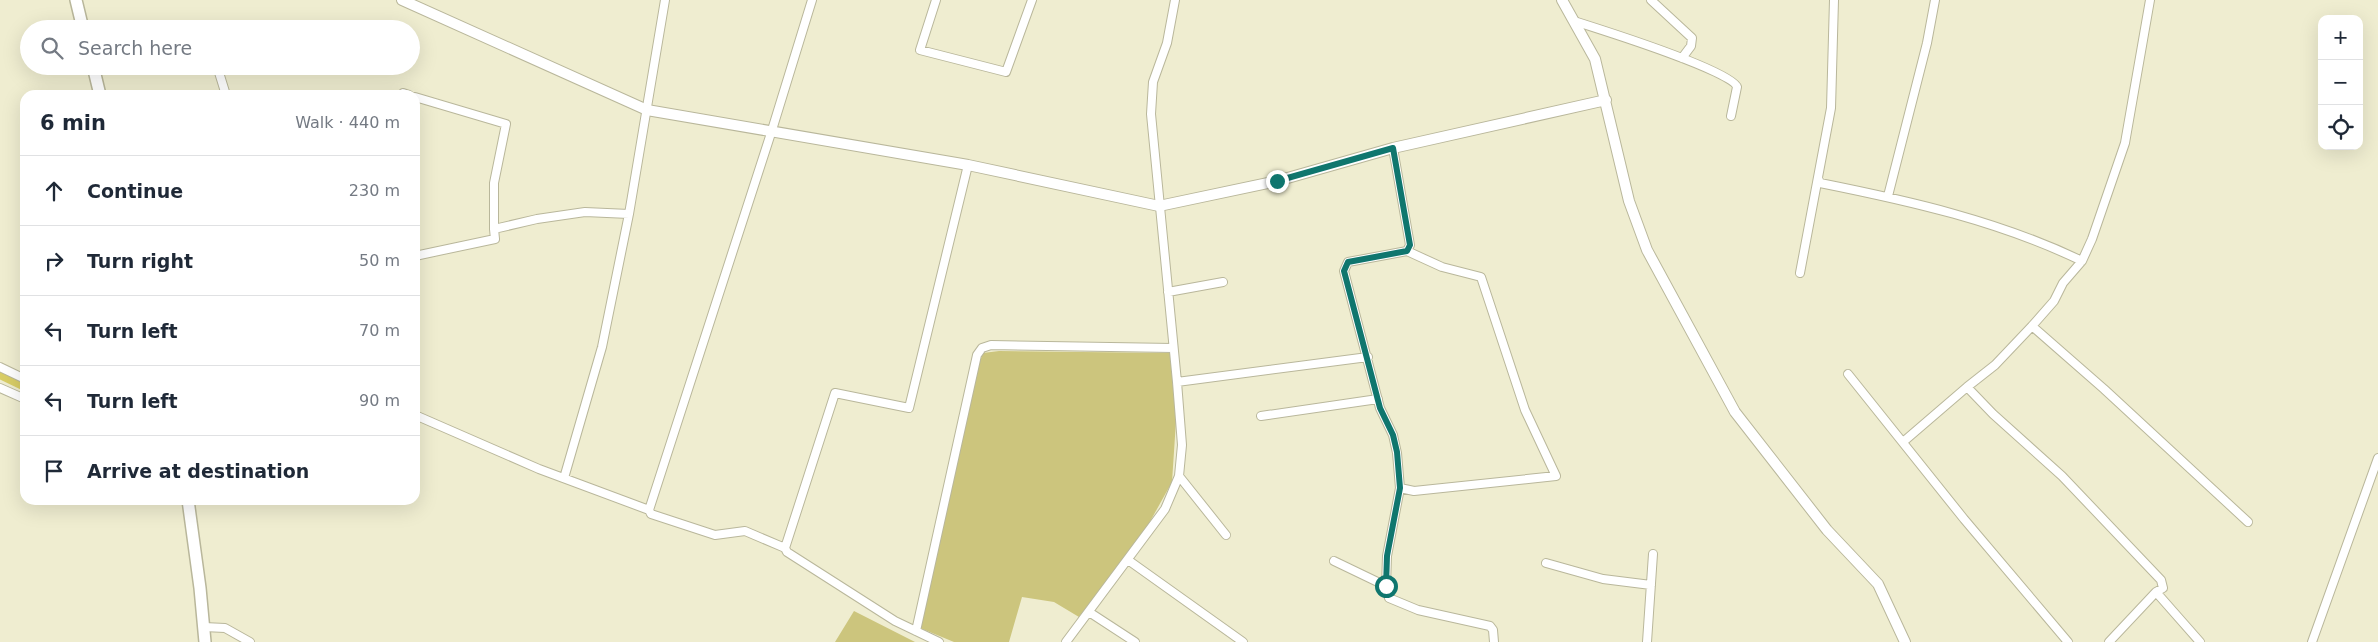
<!DOCTYPE html>
<html lang="en">
<head>
<meta charset="utf-8">
<style>
  :root { --surface:#fff; --page:#f2f2f3; --text:#1f2937; --muted:#747a83; --line:#e0e1e3 }
  body { margin:0; font-family:"DejaVu Sans",sans-serif; background:var(--page); color:var(--text) }
  .controls { position:absolute; right:15px; top:15px; display:grid; overflow:hidden; border-radius:10px; box-shadow:0 5px 20px #0002 }
  .controls button { width:45px; height:45px; display:grid; place-items:center; padding:0; border:0; border-bottom:1px solid var(--line); background:var(--surface); color:var(--text); font:25px sans-serif }
  .stop { position:absolute; width:15px; height:15px; margin:-11px; border:4px solid #0f766e; border-radius:50%; background:#fff }
  .stop.end { background:#0f766e; border-color:#fff; box-shadow:0 1px 5px #0008 }
  .list { margin:0; padding:0; list-style:none }
  h2 { display:flex; justify-content:space-between; align-items:center; height:65px; margin:0; padding:0 20px; font-size:21px }
  h2 small { font-size:16px; font-weight:400; color:var(--muted) }
  .list li { display:grid; grid-template-columns:32px 1fr auto; gap:15px; align-items:center; box-sizing:border-box; height:70px; padding:0 20px; border-top:1px solid var(--line) }
  .list b { display:block; font-size:19px; white-space:nowrap }
  .list em { font-size:16px; font-style:normal; color:var(--muted) }
  .icon { flex:none; width:28px; height:28px; fill:none; stroke:currentColor; stroke-width:2; stroke-linecap:round; stroke-linejoin:round }
  .map { position:relative; flex:none; width:2378px; height:642px; overflow:hidden }
  .search { position:absolute; background:var(--surface); box-shadow:0 5px 20px #0002; left:20px; top:20px; width:400px; height:55px; display:flex; align-items:center; gap:12px; box-sizing:border-box; padding:0 18px; border-radius:28px; color:var(--muted); font-size:19px }
  .panel { position:absolute; background:var(--surface); box-shadow:0 5px 20px #0002; left:20px; top:90px; width:400px; height:415px; border-radius:15px }
  .map>svg:first-child { display:block }
</style>
</head>
<body>
<div class="map">
<svg width="2378" height="642" viewBox="0 0 2378 642">
  <rect width="100%" height="100%" fill="#efedd0"/>
  <!-- green -->
  <path fill="#ccc57d" d="M999 351 1170 353 1176 421 1172 482 1147 527 1079 617 1054 602 1022 597 1009 642H954L920 628 978 366 983 353Z
    M854 611 915 642H835Z"/>
  <g fill="none" stroke-linecap="round" stroke-linejoin="round">
    <!-- canal -->
    <path stroke="#d8cd66" stroke-width="10" d="M0 374 25 386"/>
    <defs>
      <path id="minor" d="M936 0 920 50 1006 72 1032 0
        M1651 0 1692 38 1691 46 1682 58
        M1574 21C1596 28 1734 71 1737 87L1731 116
        M217 66 226 95
        M403 93 409 95
        M415 97 506 124 494 183V229
        M1393 148 1410 245 1407 251 1348 262 1344 271 1380 408 1393 435 1397 453 1400 488 1387 556 1386 586 1389 598 1418 610 1490 626 1493 630 1494 642
        M1818 178 1820 183C1910 201 1999 221 2082 261L2092 239 2125 143 2150 0
        M1888 196 1927 43 1935 0
        M415 256 495 239 494 229 537 219 585 212 629 214
        M1800 273 1831 108 1834 0
        M1168 292 1223 282
        M2032 326 2104 389 2248 522
        M0 367 25 379
        M1848 374 1964 519 2068 642
        M1177 382 1368 357
        M1967 387 1995 365 2032 326 2054 301 2063 283 2082 261
        M0 388 25 399
        M415 415 539 469 649 510 651 514 715 535 745 531 785 548 787 552 895 621 939 642
        M1261 416 1378 399
        M1903 442 1967 387 1993 414 2062 476 2161 580 2163 588 2156 592 2109 642
        M1179 476 1226 535
        M564 478 602 347 629 214 665 0
        M1400 488 1414 491 1556 476 1525 410 1481 277 1442 267 1407 251
        M649 510 772 130 812 0
        M785 548 835 393 909 408 968 165
        M1128 560 1243 642
        M1334 561 1386 586
        M1546 563 1603 579 1651 585
        M2156 592 2200 642
        M1089 612 1135 642
        M204 627 225 628 250 642
        M916 631 977 355 982 348 991 345 1173 348
        M1066 642 1165 509 1179 476 1182 445 1177 382 1151 114 1153 82 1167 43 1175 0
        M1647 642 1653 554
        M2312 642 2378 458"/>
      <path id="tertiary" d="M402 0 647 110 968 165 1159 206 1277 181 1393 148 1606 100
        M1562 0 1595 59 1629 201 1647 250 1735 412 1827 530 1878 584 1905 642"/>
      <path id="secondary" d="M76 0 83 29
        M93 66 100 95
        M188 500 200 588 205 642"/>
    </defs>
    <!-- minor casing -->
    <use href="#minor" stroke="#b9b79b" stroke-width="10"/>
    <!-- tertiary casing -->
    <use href="#tertiary" stroke="#b9b79b" stroke-width="12"/>
    <!-- secondary casing -->
    <use href="#secondary" stroke="#b9b79b" stroke-width="14"/>
    <!-- minor -->
    <use href="#minor" stroke="#fff" stroke-width="8"/>
    <!-- tertiary -->
    <use href="#tertiary" stroke="#fff" stroke-width="10"/>
    <!-- secondary -->
    <use href="#secondary" stroke="#fff" stroke-width="11"/>
  </g>
  <g fill="none" stroke-linecap="round" stroke-linejoin="round">
    <!-- route -->
    <path stroke="#0f766e" stroke-width="6" d="M1277 181 1393 148 1410 245 1407 251 1348 262 1344 271 1380 408 1393 435 1397 452 1400 488 1387 556 1386 586"/>
  </g>
</svg>
<div class="controls">
<button>+</button>
<button>−</button>
<button><svg class="icon" aria-label="locate" viewBox="0 0 24 24"><circle cx="12" cy="12" r="6"/><path d="M12 2v4M12 18v4M2 12h4M18 12h4"/></svg></button>
</div>
<div class="stop" style="left:1386px;top:586px"></div>
<div class="stop end" style="left:1277px;top:181px"></div>
<div class="search"><svg class="icon" aria-label="search" viewBox="0 0 24 24"><circle cx="10" cy="10" r="6"/><path d="M15 15l6 6"/></svg>Search here</div>
<section class="panel">
<h2>6 min<small>Walk · 440 m</small></h2>
<ul class="list">
<li><svg class="icon" aria-label="ahead" viewBox="0 0 24 24"><path d="M12 20V5M6 11l6-6 6 6"/></svg><div><b>Continue</b></div><em>230 m</em></li>
<li><svg class="icon" aria-label="right" viewBox="0 0 24 24"><path d="M7 20v-9h11M14 6l5 5-5 5"/></svg><div><b>Turn right</b></div><em>50 m</em></li>
<li><svg class="icon" aria-label="left" viewBox="0 0 24 24"><path d="M17 20v-9H6M10 6l-5 5 5 5"/></svg><div><b>Turn left</b></div><em>70 m</em></li>
<li><svg class="icon" aria-label="left" viewBox="0 0 24 24"><path d="M17 20v-9H6M10 6l-5 5 5 5"/></svg><div><b>Turn left</b></div><em>90 m</em></li>
<li><svg class="icon" aria-label="arrive" viewBox="0 0 24 24"><path d="M6 21V4h12l-3 4 3 4H6"/></svg><div><b>Arrive at destination</b></div></li>
</ul>
</section>
</div>
</body>
</html>
